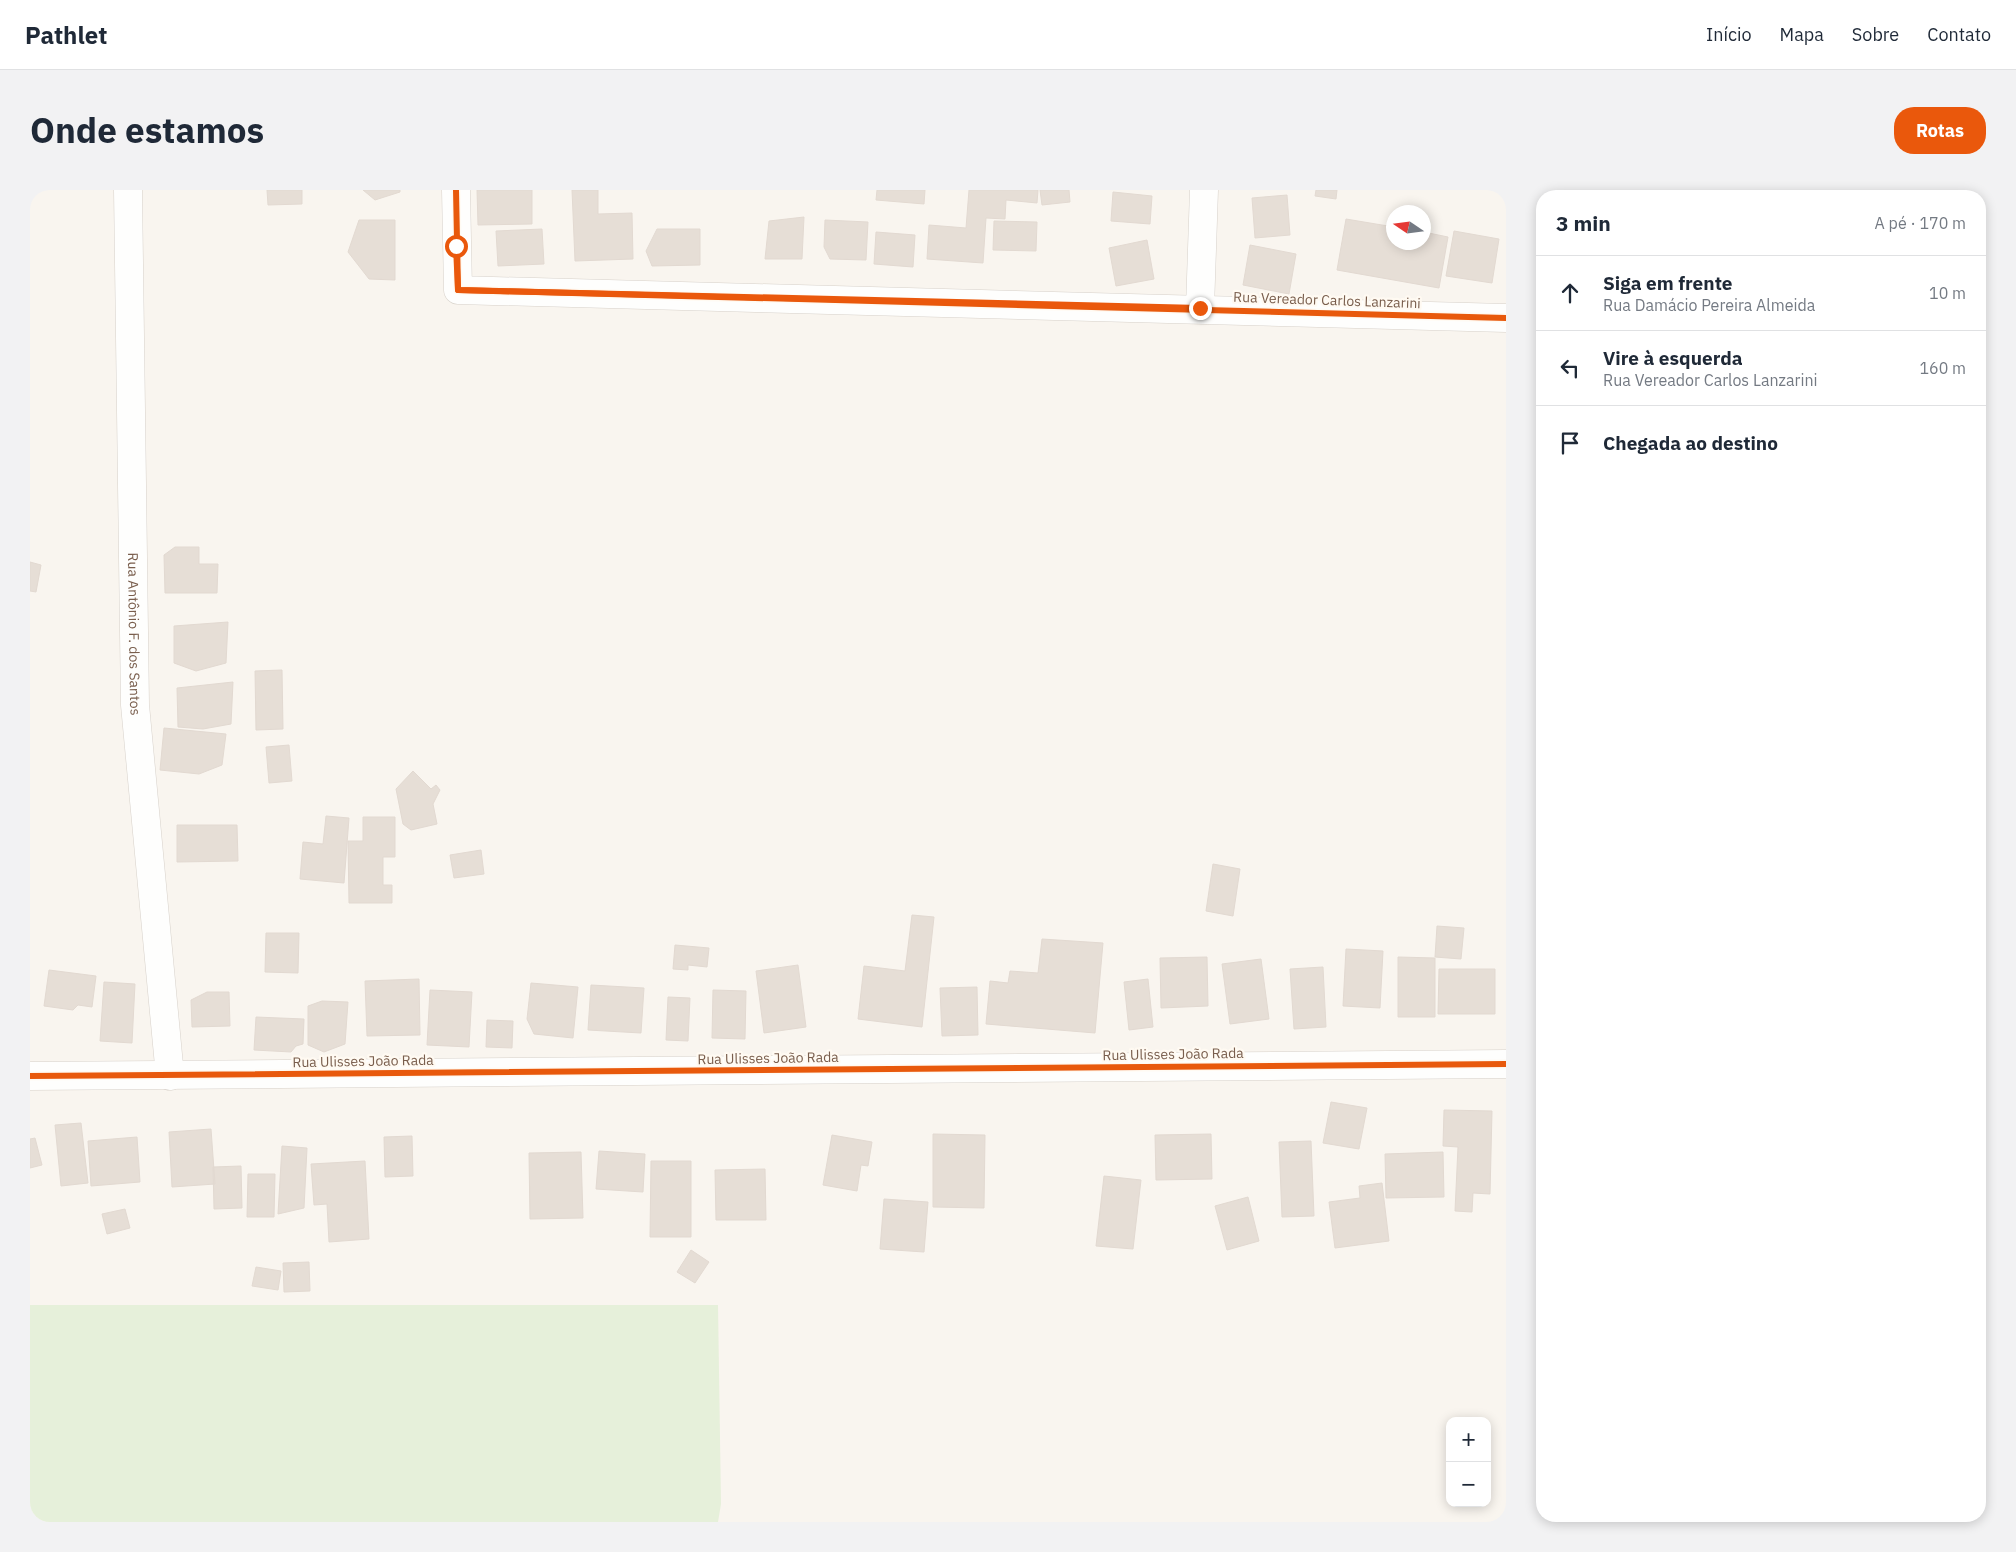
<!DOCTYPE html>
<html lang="pt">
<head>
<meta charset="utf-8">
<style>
  :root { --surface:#fff; --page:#f2f2f3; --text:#1f2937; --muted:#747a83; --line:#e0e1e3; --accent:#ea580c }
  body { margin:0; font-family:"IBM Plex Sans",sans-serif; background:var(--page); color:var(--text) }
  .controls { position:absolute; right:15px; bottom:15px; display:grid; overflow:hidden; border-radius:10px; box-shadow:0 2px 12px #0003 }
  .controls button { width:45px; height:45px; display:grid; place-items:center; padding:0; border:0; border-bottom:1px solid var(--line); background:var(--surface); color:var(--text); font:25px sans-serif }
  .compass { position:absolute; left:1356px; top:15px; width:45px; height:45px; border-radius:50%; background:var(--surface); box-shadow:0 2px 12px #0003; rotate:283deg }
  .stop { position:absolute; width:15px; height:15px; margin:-11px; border:4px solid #ea580c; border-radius:50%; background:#fff }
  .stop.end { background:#ea580c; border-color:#fff; box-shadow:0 1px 5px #0008 }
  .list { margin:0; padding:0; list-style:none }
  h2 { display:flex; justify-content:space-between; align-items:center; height:65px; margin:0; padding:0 20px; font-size:21px }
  h2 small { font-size:16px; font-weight:400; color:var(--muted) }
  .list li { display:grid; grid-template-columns:32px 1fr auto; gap:15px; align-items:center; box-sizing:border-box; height:75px; padding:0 20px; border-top:1px solid var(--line) }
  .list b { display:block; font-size:19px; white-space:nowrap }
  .list p { margin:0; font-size:16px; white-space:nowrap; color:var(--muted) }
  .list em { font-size:16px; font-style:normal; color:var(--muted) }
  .icon { flex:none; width:28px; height:28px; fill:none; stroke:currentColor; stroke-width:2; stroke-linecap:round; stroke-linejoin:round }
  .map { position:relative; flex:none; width:1476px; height:1332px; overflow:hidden; border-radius:20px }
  header { display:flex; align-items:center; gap:30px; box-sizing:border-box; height:70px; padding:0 25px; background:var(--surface); border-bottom:1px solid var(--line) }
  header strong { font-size:24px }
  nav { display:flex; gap:28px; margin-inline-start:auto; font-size:18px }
  .intro { display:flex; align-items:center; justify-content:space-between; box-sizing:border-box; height:120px; padding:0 30px }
  h1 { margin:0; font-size:35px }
  .button { padding:12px 22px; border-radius:20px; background:var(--accent); color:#fff; font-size:18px; font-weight:700 }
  main { display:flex; gap:30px; padding:0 30px }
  aside { flex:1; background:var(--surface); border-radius:20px; box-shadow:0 2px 12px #0003 }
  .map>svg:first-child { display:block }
</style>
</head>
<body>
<header>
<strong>Pathlet</strong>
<nav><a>Início</a><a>Mapa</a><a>Sobre</a><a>Contato</a></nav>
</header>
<div class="intro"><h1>Onde estamos</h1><a class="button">Rotas</a></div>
<main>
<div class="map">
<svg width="1476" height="1332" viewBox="0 0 1476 1332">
  <rect width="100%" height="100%" fill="#f9f5ef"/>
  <!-- green -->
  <path fill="#e6f0da" d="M0 1115H688L691 1314 688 1332H0Z"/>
  <!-- building -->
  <path fill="#e6ded6" stroke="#e2d9d1" d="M237 0H272V14L238 15Z
    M333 0H370V2L345 10Z
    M447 0H502V34L448 35Z
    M542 0H568V24L602 23 603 69 545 71Z
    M847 0H895L894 14 846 10Z
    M939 0H1008L1007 13 976 10 975 29 956 28 953 73 897 69 899 35 936 38Z
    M1010 0H1039L1040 12 1012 15Z
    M1286 0H1307L1306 9 1285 6Z
    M1083 2 1122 6 1120 34 1081 31Z
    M1257 5 1260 45 1225 48 1222 8Z
    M774 27 772 69H735L739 31Z
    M1316 29 1364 37V52H1394V42L1418 47 1409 98 1307 80Z
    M329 30H365V90L339 89 318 62Z
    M795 30 838 32 836 70 800 69 794 57Z
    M964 31 1007 32 1006 61 963 60Z
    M512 39 514 74 468 76 466 41Z
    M627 39H670V75L622 76 616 61Z
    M1424 41 1469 49 1462 93 1416 86Z
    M846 42 885 45 883 77 844 74Z
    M1117 50 1124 89 1086 96 1079 58Z
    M1220 55 1266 64 1259 104 1213 95Z
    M145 357H169V374H188L187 403H135L134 365Z
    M0 372 11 375 6 402 0 401Z
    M198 432 196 473 166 481 144 473V436Z
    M252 480 253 539 226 540 225 481Z
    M203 492 201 534 173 539 148 537 147 498Z
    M134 538 196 544 192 575 169 584 130 580Z
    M259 555 262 591 239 593 236 557Z
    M383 581 401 599 406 595 410 600 403 614 407 634 381 640 373 634 366 599Z
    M296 626 319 628 314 693 270 689 273 652 293 654Z
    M333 627H365V667H353V695H362V713H319L318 651H333Z
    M147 635H207L208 671 147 672Z
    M451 660 454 684 424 688 420 665Z
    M1183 674 1210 679 1203 726 1176 721Z
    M882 725 904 727 892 837 828 829 834 776 875 781Z
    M1407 736 1434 738 1431 769 1405 767Z
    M236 743H269L268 783 235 782Z
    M1012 749 1073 753 1065 843 956 834 960 791 978 793 980 781 1008 783Z
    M645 755 679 758 677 777 658 775V780L643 779Z
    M1316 759 1353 761 1350 818 1313 816Z
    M1177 767 1178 816 1131 818 1130 768Z
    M1368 767 1405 768V827H1368Z
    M1231 769 1239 829 1200 834 1192 774Z
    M768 775 776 837 734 843 726 781Z
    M1293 777 1296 837 1264 839 1260 779Z
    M1409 779H1465V824H1408Z
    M19 780 66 786 62 817 48 815 43 820 14 816Z
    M389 789 390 845 337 846 335 791Z
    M1118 789 1123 837 1099 840 1094 792Z
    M74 792 105 794 102 853 70 851Z
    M501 793 548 797 543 848 504 844 497 829Z
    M561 795 614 798 611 843 558 840Z
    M947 797 948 845 912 846 910 798Z
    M400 800 442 802 439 857 397 855Z
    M683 800 716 801 715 849 682 848Z
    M177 802H199L200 836 162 837 161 810Z
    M638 807 660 808 658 851 636 850Z
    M292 811 318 812 315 854 294 862 278 855V816Z
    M226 827 274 829 273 854 266 856 261 862 224 860Z
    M457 830 483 831 482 858 456 857Z
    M1301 912 1337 918 1329 959 1293 953Z
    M1414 920 1462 921 1460 1004 1443 1003 1442 1022 1425 1021 1428 957 1413 956Z
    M51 933 58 993 31 996 25 935Z
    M181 939 185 994 142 997 139 942Z
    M903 944 955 945 954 1018 903 1017Z
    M1181 944 1182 989 1126 990 1125 945Z
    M802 945 842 952 838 976 831 975 827 1001 793 995Z
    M382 946 383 986 355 987 354 947Z
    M107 947 110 992 61 996 58 951Z
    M5 948 12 975 0 978V949Z
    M1281 951 1284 1026 1252 1027 1249 952Z
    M252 956 277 958 274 1018 248 1024Z
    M569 961 615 964 613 1002 566 999Z
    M551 962 553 1028 500 1029 499 963Z
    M1413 962 1414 1007 1356 1008 1355 964Z
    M335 971 339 1049 299 1052 297 1014 284 1015 281 974Z
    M621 971H661V1047H620Z
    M211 976 212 1018 184 1019 183 977Z
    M735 979 736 1030H686L685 980Z
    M218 984H245L244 1027H217Z
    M1074 986 1111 990 1103 1059 1066 1056Z
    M1352 993 1359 1051 1305 1058 1299 1012 1330 1008 1329 996Z
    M1218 1007 1229 1051 1197 1060 1185 1016Z
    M854 1009 898 1012 894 1062 850 1059Z
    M95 1019 100 1038 77 1044 72 1024Z
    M661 1060 679 1072 665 1093 647 1082Z
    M279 1072 280 1101 254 1102 253 1073Z
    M226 1077 251 1081 248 1100 222 1096Z"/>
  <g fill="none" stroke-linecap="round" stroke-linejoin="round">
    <defs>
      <g id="minor">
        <path id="s1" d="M98 0 105 515 140 886"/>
        <path d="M426 0 428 100 1476 128"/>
        <path d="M1170 118 1174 0"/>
        <path d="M0 886 1476 874"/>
      </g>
    </defs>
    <!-- minor casing -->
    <use href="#minor" stroke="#d7d1ca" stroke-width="29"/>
    <!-- minor -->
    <use href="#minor" stroke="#fefefd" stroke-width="28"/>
    <defs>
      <path id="cycleway" d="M426 0 428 100 1476 128
        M0 886 1476 874"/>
    </defs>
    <!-- cycleway casing -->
    <use href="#cycleway" stroke="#fffaf2" stroke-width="9"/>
    <!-- cycleway -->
    <use href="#cycleway" stroke="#e8590c" stroke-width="6"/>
  </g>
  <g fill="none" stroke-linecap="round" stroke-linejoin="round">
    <!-- route -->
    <path stroke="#ea580c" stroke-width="6" d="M426 56 428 100 1170 118"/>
  </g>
  <g text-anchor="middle" stroke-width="4.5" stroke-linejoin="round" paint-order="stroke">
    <!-- street labels -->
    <g font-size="14" fill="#795e4d" stroke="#fffaf2">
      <text transform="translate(1297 110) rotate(2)" y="5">Rua Vereador Carlos Lanzarini</text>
      <text dy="5" stroke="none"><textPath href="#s1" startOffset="444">Rua Antônio F. dos Santos</textPath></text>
      <text transform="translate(1143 864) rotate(-1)" y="5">Rua Ulisses João Rada</text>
      <text transform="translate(738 868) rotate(-1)" y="5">Rua Ulisses João Rada</text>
      <text transform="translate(333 871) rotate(-1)" y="5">Rua Ulisses João Rada</text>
    </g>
  </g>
</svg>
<div class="controls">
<button>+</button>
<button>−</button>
</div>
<svg class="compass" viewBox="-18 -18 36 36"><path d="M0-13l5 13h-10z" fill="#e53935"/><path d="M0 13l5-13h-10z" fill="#747a83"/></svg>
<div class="stop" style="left:426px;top:56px"></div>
<div class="stop end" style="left:1170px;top:118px"></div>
</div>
<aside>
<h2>3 min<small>A pé · 170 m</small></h2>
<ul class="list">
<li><svg class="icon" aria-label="ahead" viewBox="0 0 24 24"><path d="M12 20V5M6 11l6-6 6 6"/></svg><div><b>Siga em frente</b><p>Rua Damácio Pereira Almeida</p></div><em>10 m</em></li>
<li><svg class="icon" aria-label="left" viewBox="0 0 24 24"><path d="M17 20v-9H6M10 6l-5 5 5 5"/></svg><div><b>Vire à esquerda</b><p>Rua Vereador Carlos Lanzarini</p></div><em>160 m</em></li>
<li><svg class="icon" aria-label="arrive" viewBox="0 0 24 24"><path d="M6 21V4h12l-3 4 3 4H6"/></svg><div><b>Chegada ao destino</b></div></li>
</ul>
</aside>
</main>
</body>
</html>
